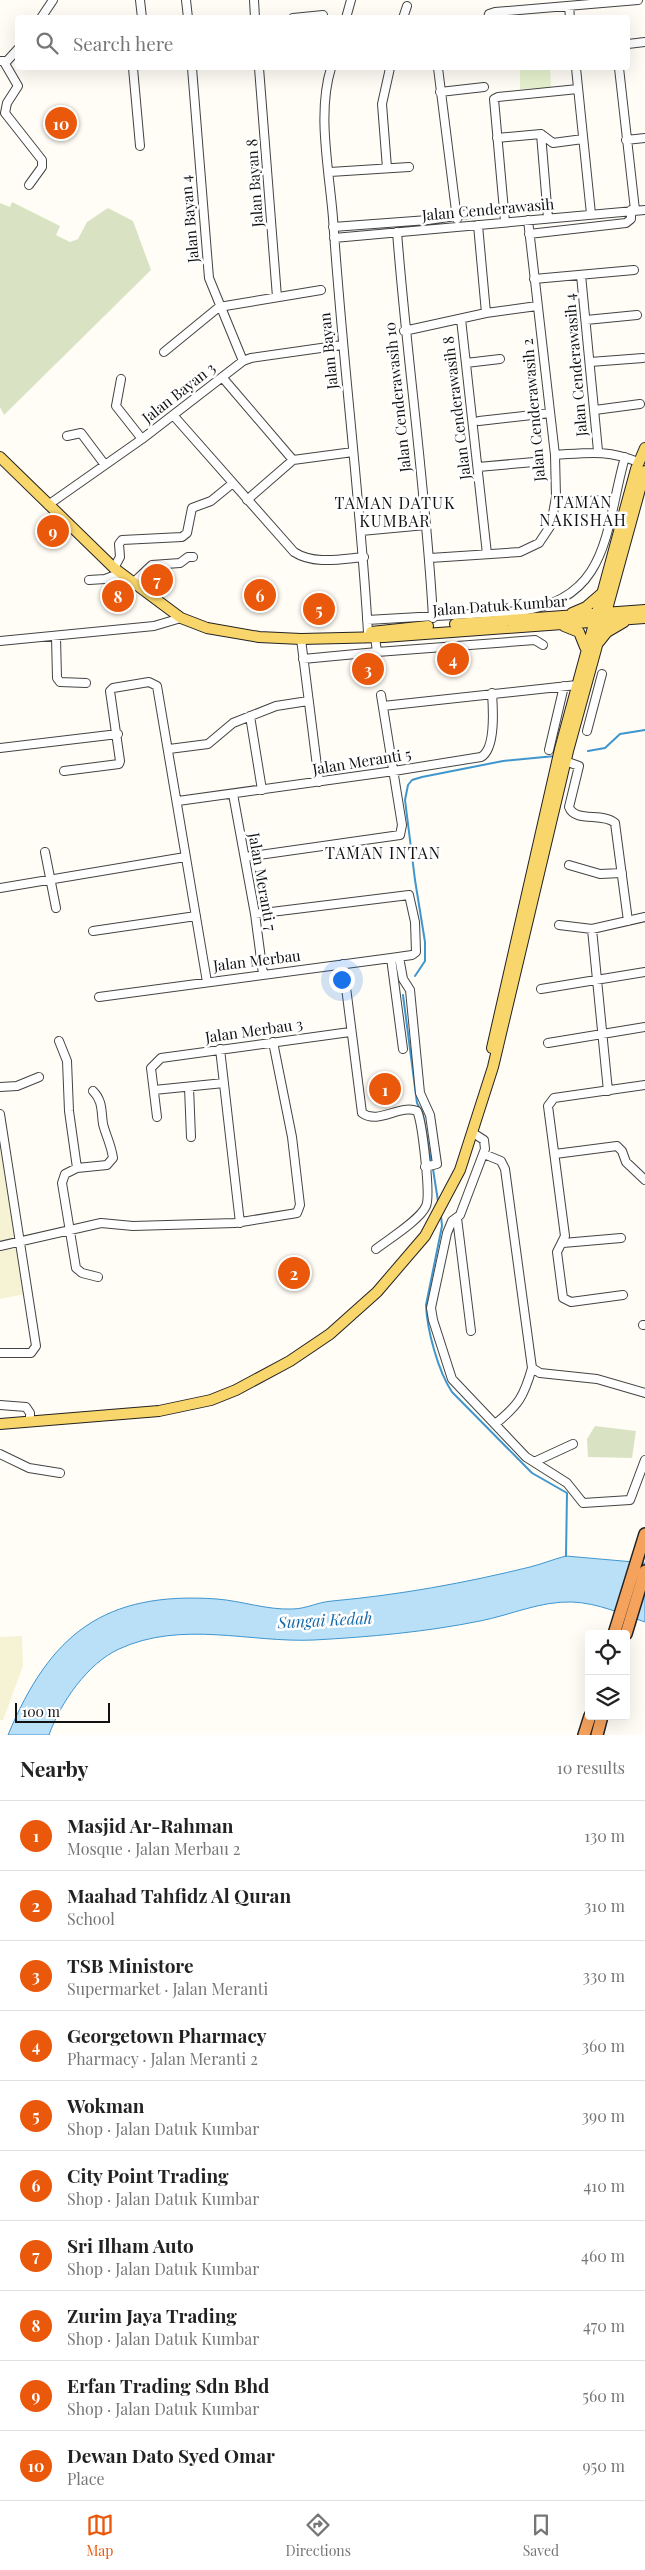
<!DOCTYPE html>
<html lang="en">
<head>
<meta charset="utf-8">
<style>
  :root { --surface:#fff; --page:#f6f6f6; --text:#222; --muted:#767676; --line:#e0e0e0; --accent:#ea580c }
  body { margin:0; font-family:"Playfair Display",serif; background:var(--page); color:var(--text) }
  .controls { position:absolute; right:15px; bottom:15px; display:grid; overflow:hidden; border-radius:5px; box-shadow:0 5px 20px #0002 }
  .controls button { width:45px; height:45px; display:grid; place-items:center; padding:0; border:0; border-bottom:1px solid var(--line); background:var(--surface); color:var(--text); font:25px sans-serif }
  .scale { position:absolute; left:15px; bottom:12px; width:95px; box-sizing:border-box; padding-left:5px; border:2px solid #111; border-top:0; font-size:14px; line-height:18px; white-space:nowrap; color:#111; -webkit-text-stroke:4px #fff; paint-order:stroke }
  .you { position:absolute; left:341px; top:979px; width:18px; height:18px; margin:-12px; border:4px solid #fff; border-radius:50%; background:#1a73e8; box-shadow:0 0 0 8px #1a73e833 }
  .badge { display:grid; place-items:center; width:32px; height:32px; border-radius:50%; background:var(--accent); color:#fff; font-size:16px; font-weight:700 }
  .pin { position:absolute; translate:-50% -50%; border:2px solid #fff; box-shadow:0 1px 5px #0006 }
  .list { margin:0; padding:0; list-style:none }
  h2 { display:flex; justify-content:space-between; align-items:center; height:65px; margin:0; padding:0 20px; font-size:21px }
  h2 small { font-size:16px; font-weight:400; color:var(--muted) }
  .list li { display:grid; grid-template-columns:32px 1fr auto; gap:15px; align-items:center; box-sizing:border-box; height:70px; padding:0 20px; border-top:1px solid var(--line) }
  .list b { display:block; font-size:19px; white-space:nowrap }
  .list p { margin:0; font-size:16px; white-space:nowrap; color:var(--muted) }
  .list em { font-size:16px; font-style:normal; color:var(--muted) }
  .icon { flex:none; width:28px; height:28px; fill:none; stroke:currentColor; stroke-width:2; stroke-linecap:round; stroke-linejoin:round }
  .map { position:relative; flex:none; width:645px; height:1735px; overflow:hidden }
  .search { position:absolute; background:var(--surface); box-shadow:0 5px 20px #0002; left:15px; right:15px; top:15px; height:55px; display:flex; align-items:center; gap:12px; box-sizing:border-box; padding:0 18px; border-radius:5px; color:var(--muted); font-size:19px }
  .sheet { height:765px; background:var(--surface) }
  nav { display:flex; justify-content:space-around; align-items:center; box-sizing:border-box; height:70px; border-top:1px solid var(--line); background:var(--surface); font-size:14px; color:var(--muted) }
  nav a { display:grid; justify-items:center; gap:2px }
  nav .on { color:var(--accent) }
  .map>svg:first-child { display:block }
</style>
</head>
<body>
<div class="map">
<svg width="645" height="1735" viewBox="0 0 645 1735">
  <rect width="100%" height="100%" fill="#fffdf5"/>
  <!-- farmland -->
  <path fill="#f6f3d4" d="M0 1137 18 1240 0 1242Z
    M18 1248 25 1294 0 1299V1251Z
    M22 1636 23 1666 3 1720H0V1637Z"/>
  <!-- cemetery -->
  <path fill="#d9e3c4" d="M12 202 60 226 56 235 70 242 78 239 87 222 108 208 133 221 151 270 4 415 0 407V203L10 207Z
    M595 1426 636 1431 632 1458 588 1457 587 1439Z"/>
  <!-- pitch -->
  <path fill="#e6f2cf" d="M550 68 551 88 520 89V69Z"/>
  <!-- water -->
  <path fill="#b9e0f7" stroke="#3f96cf" d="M566 1556 645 1563V1622C622 1614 598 1603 572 1602 540 1601 511 1615 480 1621 426 1632 369 1637 314 1640 250 1643 182 1620 119 1649 88 1663 60 1703 49 1735H8C50 1634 104 1591 217 1599 242 1601 267 1610 292 1609 306 1609 318 1602 332 1601 399 1595 465 1583 530 1567 542 1564 554 1559 566 1556Z"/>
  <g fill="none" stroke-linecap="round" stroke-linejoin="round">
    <!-- stream -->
    <path stroke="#3f96cf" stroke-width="2" d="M588 751 605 748 620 734 645 730
      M415 976 425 961V942L415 880 405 800 408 785 412 780 422 777 503 761 555 756
      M403 995 417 1103 423 1114 431 1162
      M433 1169 438 1201
      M441 1216 442 1226 426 1305C427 1330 438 1371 452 1392L532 1473 567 1493 566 1556"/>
    <defs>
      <path id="minor" d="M140 0 142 18
        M186 0 188 18
        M254 0 255 18
        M569 6 570 18
        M41 18 53 0
        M293 18 323 15
        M346 18 351 0
        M403 18 407 6
        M488 18 489 14 495 12 638 0
        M628 44 645 42
        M0 61H7L18 49
        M4 62 18 86 7 103 5 113 42 160V167L29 185
        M133 68 140 146
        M192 68 209 278 243 361
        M259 68 277 297
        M331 68C317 113 329 169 333 218 342 356 360 494 368 633
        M438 68 457 219
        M576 68 591 214
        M619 68 635 210
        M440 92 484 87
        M541 134 548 218
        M497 138 541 134 553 143 583 139
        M626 140 645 138
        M387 168 382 104 390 68
        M330 172 409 167
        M505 222 494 99 498 97 578 89
        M478 225 486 313
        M333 227 428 220 503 209
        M397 232C407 361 426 489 433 618
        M529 234 626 223 631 219V210
        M334 238 645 210
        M581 275 598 451
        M534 279 634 270
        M461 319 487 554
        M586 320 637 315
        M404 331 486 313 537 306
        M164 352 219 307 321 290
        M590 362 643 358
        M466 363 500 359
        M222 377 293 460
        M121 379 116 406 142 439
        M595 410 640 404
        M173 415 294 552C314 565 341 559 364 557
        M479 421 550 413
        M67 436 81 433 105 465
        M555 455C587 453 607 449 638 462
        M478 467 534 462
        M247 500 293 460 353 452
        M555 503 604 500
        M48 505 142 439 243 361 251 358 342 345
        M361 531 426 525
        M430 558 520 552 539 543 551 525 556 497 555 455 528 220
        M114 568 120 557 119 544 122 540 182 537 187 533 192 508 211 501 233 483
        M89 580 105 579 121 573
        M134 582 152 565 180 563 188 557H193
        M367 620 521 611C611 599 605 527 625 457
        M56 637 57 678 60 682 86 683
        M301 639 319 782
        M0 641 154 626 181 618
        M377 652 535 640 543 645
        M303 659 377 652 375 637
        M383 706 577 685
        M250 716 262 790
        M587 731 602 674
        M0 748 118 734
        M169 749 208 744 233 723 276 706 308 701
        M549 750 564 686
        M565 761 579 766 569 807C575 823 603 812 615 823L628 921
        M64 771 119 764 120 761 110 691 113 688 149 682 157 686 207 982
        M233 794 255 914 263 974
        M178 801 394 771 481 757C496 749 493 707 492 693
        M45 852 56 908
        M245 857 400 835 402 825 381 695
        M569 865 600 874 622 873
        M0 888 185 857
        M559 925 592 929 645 917
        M592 929 608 1091
        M93 931 196 916
        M399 957 403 979 410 990 420 1093 430 1115 437 1164 425 1167
        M391 958 403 1049
        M343 964 362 1113C379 1125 399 1104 417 1111 422 1121 431 1196 426 1206 420 1220 389 1239 376 1249
        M541 989 645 972
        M99 997 391 958 412 955 416 952 415 922 409 895 255 914
        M59 1041 67 1061 69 1111 77 1168 65 1174 62 1183 76 1268 82 1273 98 1277
        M548 1043 645 1027
        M220 1049 240 1223
        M0 1087 17 1086 39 1077
        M189 1087 191 1137
        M154 1090 224 1083
        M0 1114 36 1346 31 1353H0
        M157 1117 151 1068 161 1058 350 1032
        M473 1133 484 1140 485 1149 460 1215 452 1221 447 1233 431 1308 433 1320 452 1379 526 1457 567 1483 583 1503 630 1500 645 1460
        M484 1154 501 1161 505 1169 532 1368 540 1373 597 1379 645 1393
        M555 1154 617 1146 622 1151 626 1162 645 1180
        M77 1168 107 1165 113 1158C111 1144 106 1136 103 1124 101 1111 103 1101 93 1091
        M457 1218 471 1331
        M563 1243 621 1238
        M0 1246 101 1223 133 1226 235 1223 297 1213 300 1205 292 1137 273 1042
        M623 1295 571 1302 563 1298 557 1252 565 1236 548 1106 554 1098 645 1085
        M643 1325H645
        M0 1405 26 1407 30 1413V1422
        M495 1424C519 1405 524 1396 532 1368
        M0 1454 29 1468 60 1473
        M534 1462 573 1444"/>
      <path id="major" d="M0 457 114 568 181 618 207 628 259 637 301 639 384 637 645 618
        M572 613 586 607 601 594
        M455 624 645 610
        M564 626 579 632 585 647
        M371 632 428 626
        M599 642 607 632 624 622
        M492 1048 560 749 636 469 645 448
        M0 1424 159 1411 211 1400 236 1390 290 1361 330 1334 377 1292 425 1236 460 1170 493 1067 568 751 645 471"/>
      <path id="highway" d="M614 1634 645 1534
        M626 1634 645 1571
        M584 1735 590 1716
        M597 1735 602 1716"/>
    </defs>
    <!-- minor casing -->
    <use href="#minor" stroke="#444" stroke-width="10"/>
    <!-- major casing -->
    <use href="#major" stroke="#222" stroke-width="12"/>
    <!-- highway casing -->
    <use href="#highway" stroke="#222" stroke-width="14"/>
    <!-- minor -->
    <use href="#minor" stroke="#fff" stroke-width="8"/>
    <!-- major -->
    <use href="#major" stroke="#f9d66b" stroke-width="10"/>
    <!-- highway -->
    <use href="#highway" stroke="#f5a25d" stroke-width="11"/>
  </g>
  <g text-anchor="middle" stroke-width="5" stroke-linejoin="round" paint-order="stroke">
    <!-- street labels -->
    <g font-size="15" fill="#111" stroke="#fff">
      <text transform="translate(255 183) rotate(-94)" y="5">Jalan Bayan 8</text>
      <text transform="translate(488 210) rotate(-5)" y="5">Jalan Cenderawasih</text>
      <text transform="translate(190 219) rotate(-95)" y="5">Jalan Bayan 4</text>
      <text transform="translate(329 351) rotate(-96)" y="5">Jalan Bayan</text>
      <text transform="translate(576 365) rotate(-95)" y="5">Jalan Cenderawasih 4</text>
      <text transform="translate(179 393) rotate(-38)" y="5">Jalan Bayan 3</text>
      <text transform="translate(398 397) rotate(-96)" y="5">Jalan Cenderawasih 10</text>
      <text transform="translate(457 408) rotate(-97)" y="5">Jalan Cenderawasih 8</text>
      <text transform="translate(534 410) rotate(-95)" y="5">Jalan Cenderawasih 2</text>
      <text transform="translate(500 606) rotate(-4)" y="5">Jalan Datuk Kumbar</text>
      <text transform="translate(362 762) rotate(-9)" y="5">Jalan Meranti 5</text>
      <text transform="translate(262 882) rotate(80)" y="5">Jalan Meranti 7</text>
      <text transform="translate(257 961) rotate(-7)" y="5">Jalan Merbau</text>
      <text transform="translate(254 1031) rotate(-8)" y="5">Jalan Merbau 3</text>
    </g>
    <!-- neighbourhood labels -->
    <g font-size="16" letter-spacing="1" fill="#111" stroke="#fff">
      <text x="583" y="508">TAMAN<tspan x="583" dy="18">NAKISHAH</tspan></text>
      <text x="395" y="509">TAMAN DATUK<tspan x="395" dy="18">KUMBAR</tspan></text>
      <text x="383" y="859">TAMAN INTAN</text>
    </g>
    <!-- water labels -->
    <g font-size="16" font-style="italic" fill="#1768a6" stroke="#fff">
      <text transform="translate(325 1620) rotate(-3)" y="6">Sungai Kedah</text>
    </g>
  </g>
</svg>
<div class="controls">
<button><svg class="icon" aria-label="locate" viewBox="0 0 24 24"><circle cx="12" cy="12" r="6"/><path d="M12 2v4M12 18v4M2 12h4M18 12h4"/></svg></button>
<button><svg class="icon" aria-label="layers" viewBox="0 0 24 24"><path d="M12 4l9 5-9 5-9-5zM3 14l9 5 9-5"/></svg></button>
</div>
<div class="scale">100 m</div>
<div class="you"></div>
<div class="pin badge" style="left:385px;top:1089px">1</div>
<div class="pin badge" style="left:294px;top:1273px">2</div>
<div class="pin badge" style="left:368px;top:669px">3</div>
<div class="pin badge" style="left:453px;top:659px">4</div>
<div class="pin badge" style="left:319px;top:609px">5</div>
<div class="pin badge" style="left:260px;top:595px">6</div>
<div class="pin badge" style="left:157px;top:580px">7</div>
<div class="pin badge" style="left:118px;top:596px">8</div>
<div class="pin badge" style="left:53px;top:531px">9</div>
<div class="pin badge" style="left:61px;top:123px">10</div>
<div class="search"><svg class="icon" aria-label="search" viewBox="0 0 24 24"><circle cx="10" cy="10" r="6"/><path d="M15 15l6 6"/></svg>Search here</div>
</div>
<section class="sheet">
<h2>Nearby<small>10 results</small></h2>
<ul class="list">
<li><span class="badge">1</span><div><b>Masjid Ar-Rahman</b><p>Mosque · Jalan Merbau 2</p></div><em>130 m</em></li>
<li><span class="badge">2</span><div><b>Maahad Tahfidz Al Quran</b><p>School</p></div><em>310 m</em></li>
<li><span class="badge">3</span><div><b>TSB Ministore</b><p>Supermarket · Jalan Meranti</p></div><em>330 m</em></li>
<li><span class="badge">4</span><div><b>Georgetown Pharmacy</b><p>Pharmacy · Jalan Meranti 2</p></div><em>360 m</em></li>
<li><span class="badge">5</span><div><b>Wokman</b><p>Shop · Jalan Datuk Kumbar</p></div><em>390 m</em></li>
<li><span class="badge">6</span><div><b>City Point Trading</b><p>Shop · Jalan Datuk Kumbar</p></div><em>410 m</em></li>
<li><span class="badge">7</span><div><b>Sri Ilham Auto</b><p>Shop · Jalan Datuk Kumbar</p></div><em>460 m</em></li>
<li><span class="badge">8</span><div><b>Zurim Jaya Trading</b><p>Shop · Jalan Datuk Kumbar</p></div><em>470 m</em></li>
<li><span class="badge">9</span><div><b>Erfan Trading Sdn Bhd</b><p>Shop · Jalan Datuk Kumbar</p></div><em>560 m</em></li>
<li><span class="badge">10</span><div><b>Dewan Dato Syed Omar</b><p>Place</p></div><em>950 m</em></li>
</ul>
</section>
<nav>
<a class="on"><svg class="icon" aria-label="map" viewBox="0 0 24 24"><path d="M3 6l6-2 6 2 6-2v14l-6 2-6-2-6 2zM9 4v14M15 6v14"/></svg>Map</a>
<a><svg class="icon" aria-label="directions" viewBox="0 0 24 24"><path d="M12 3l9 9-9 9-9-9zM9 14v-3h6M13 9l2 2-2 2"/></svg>Directions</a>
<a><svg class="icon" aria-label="saved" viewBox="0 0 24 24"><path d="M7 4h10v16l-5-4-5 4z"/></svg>Saved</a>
</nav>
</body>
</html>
